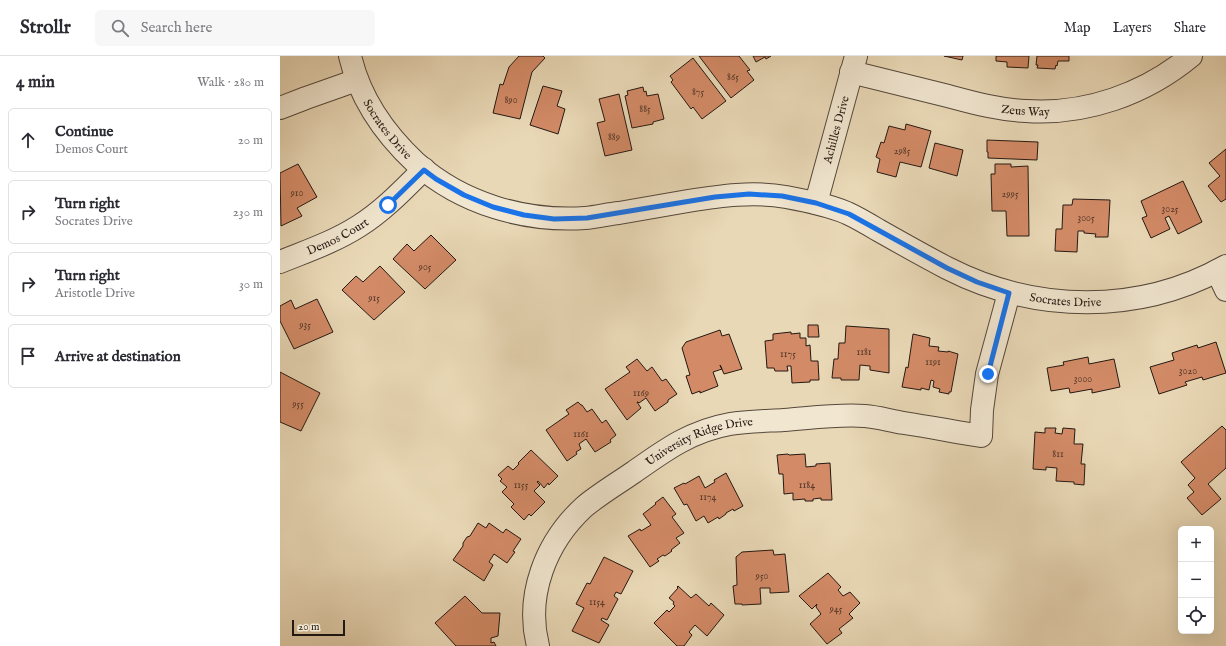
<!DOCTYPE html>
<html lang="en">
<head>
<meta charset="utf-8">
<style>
  :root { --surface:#fff; --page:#f7f7f7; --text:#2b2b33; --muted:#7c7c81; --line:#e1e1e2 }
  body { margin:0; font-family:"IM FELL English",serif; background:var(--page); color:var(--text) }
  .controls { position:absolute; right:12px; bottom:12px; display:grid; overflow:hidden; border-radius:6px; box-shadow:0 4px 16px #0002 }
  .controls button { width:36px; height:36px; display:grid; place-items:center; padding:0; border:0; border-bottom:1px solid var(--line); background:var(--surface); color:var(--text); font:20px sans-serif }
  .scale { position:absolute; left:12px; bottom:10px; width:53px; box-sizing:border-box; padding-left:4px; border:2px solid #241812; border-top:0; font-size:11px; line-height:14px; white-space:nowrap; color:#241812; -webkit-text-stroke:3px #f1e6d0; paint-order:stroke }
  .stop { position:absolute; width:12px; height:12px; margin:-9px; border:3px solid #1a73e8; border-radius:50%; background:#fff }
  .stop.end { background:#1a73e8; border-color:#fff; box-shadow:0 1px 4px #0008 }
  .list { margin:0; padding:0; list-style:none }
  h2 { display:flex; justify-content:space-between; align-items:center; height:52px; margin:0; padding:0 16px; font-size:17px }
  h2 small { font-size:13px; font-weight:400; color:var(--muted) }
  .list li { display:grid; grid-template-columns:26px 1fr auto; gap:12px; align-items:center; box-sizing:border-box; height:64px; margin:0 8px 8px; padding:0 8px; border:1px solid var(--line); border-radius:6px }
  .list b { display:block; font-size:15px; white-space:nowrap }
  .list p { margin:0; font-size:13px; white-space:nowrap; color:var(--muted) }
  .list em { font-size:13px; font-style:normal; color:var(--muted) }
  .icon { flex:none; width:22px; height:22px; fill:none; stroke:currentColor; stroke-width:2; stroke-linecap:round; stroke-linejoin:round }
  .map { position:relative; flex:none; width:946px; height:590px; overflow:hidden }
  header { display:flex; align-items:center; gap:24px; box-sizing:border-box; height:56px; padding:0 20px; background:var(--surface); border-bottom:1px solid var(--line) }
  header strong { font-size:19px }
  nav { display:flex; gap:22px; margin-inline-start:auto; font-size:14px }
  .search { width:280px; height:36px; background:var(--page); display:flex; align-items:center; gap:10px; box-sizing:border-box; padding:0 14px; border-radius:6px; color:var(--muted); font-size:15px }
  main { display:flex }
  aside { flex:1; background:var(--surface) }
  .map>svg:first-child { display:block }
</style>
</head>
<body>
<header>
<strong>Strollr</strong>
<div class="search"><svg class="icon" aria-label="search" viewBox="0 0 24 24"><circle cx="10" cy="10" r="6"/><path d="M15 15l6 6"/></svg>Search here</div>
<nav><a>Map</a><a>Layers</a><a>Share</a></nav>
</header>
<main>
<aside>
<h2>4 min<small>Walk · 280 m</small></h2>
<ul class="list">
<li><svg class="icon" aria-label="ahead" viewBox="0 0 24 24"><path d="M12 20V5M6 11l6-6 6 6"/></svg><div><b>Continue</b><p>Demos Court</p></div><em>20 m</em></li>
<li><svg class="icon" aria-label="right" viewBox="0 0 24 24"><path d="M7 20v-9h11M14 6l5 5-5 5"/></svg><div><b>Turn right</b><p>Socrates Drive</p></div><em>230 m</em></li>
<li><svg class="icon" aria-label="right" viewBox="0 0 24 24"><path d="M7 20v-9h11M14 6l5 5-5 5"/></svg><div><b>Turn right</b><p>Aristotle Drive</p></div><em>30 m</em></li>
<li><svg class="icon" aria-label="arrive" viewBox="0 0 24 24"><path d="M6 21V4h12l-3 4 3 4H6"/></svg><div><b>Arrive at destination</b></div></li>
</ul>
</aside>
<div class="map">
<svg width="946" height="590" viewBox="0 0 946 590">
  <rect width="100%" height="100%" fill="#e9d8b6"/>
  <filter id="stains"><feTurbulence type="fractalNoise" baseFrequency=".005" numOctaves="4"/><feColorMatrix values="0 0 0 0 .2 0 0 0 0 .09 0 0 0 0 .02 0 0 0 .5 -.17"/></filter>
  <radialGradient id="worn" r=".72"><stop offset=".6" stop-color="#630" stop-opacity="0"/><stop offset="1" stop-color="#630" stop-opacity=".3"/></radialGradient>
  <!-- building -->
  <path fill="#d38b67" stroke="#241812" d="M239 0H263L265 2 252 16 240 63 213 57 220 28 223 29 229 11Z
    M419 0H459L470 14 467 15 474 24 451 42Z
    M473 0H491L486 3 485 1 476 6Z
    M664 0H683L682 4Z
    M716 0H749L748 12 727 11V6L716 5Z
    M757 0H789V5H778L777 10 776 9 775 13 757 12 758 9H756Z
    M413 2 446 45 422 63 413 51 411 53 391 26 393 24 390 20Z
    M263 30 282 35 277 50 285 53 278 78 250 69Z
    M363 31 364 36 366 35 367 40 378 38 384 63 373 66V68L352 72 345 40 348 39 347 35Z
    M339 38 352 94 325 100 317 67 325 65 319 43Z
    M626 68 651 75 641 111 620 106 616 121 597 116 600 103 596 101 601 86 604 87 609 70 625 74Z
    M707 84 758 86 757 104 708 102V96H707Z
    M655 87 683 94 677 120 649 112Z
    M946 93V143L941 146 928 130 940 120 929 107Z
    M18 108 37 141 17 152 22 160 1 170 0 117Z
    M715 108H731V111L748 110 749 180H727L726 155H712L711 118H715Z
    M903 125 922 166 898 178 889 160 885 162 890 173 871 182 862 162 867 160 861 145Z
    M793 143 830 144 828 181H815L816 178 804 177V175H798L797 196 775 195 776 173H782L783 149H792Z
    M151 179 176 204 145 233 113 203 127 188 134 195Z
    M100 210 125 236 94 264 62 234 76 220 83 226Z
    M37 243 53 276 14 293 0 265V250L11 244 15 253Z
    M528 269H538L539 281H528Z
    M566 270 609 273V317L590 314V310L580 309 579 324H561V322H552L554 303H558L559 287H565Z
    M440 274 442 280 449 278 462 313 444 318 440 309 442 313 433 316 438 330 420 337V335L412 338 406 320 410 319 402 292 406 286Z
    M511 276V278L520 277V282H526V290L530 289 531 305H538L539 324H530V326L512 327 511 310H507L508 315H495L494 312H487L485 285 493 284V278Z
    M633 278 650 282 649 290 659 291 658 295 668 296V295L678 298 671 336H669V338L659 336 660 333 653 331 654 325 651 324 649 334 641 332V334L622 331 626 311 628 312Z
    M936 286 946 317 923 324 922 321 905 326 907 329 879 338 870 311 894 304 892 297 917 289 918 292Z
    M808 301 809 308 834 303 840 331 812 337V333L790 337 789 332 771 335 767 312 784 309 783 306Z
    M357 303 367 315 372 311 382 325 386 323 397 338 388 344V346L375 355 366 342 359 347 358 346H357L361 352 347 364 325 333 350 316 346 311Z
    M0 316 40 337 21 375 0 366Z
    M298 346 301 349H302L307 356 312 353 322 367 326 364 336 379 330 384 331 386 315 396 306 383 299 388 301 393 296 396 297 398 287 405 266 374 289 358 286 354Z
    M942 370 946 374V412L928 428 941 443 922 459 907 442 914 436 908 429 915 422 901 406Z
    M765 372H776L775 377 782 378 783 372 795 373 794 388H803L801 408H805L804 429 794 428V426L776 425 777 412 766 411V414L753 413 755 376 765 377Z
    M251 394 278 420 269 429 268 427 264 432 258 425 257 426 260 429 254 435 265 446 251 460 249 458 244 464 231 451 234 448 222 436 227 431 220 425 222 423 218 419 228 410 233 414 239 408 238 407Z
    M508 398 509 399 525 398 526 411 536 410V408L550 407 552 444H541V442L533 443V445H525V443L513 444V437L504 438 503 418H499L497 399Z
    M446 417 463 450 454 455 453 453 446 457V458L439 463 438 461 428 467 424 460 416 465 407 448 404 449 394 432 404 427 405 428 419 420 425 432 435 426 434 424Z
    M383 441 396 458 392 461 404 477 396 482 400 487 391 494 392 495 385 500 383 499 377 503 379 505 370 511 348 480 360 473 361 475 371 469 363 458 376 448 375 447Z
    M198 467 206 472 209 467 223 477 226 473 241 483 233 495 235 496 227 507 214 498 209 506 213 509 204 525 173 504 183 490V487L187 481 190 480Z
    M493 494 494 499 505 498 509 536 490 537V532H480L481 548 462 549V548H455L453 530 457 529 456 501 462 496Z
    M324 501 353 515 341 538 336 536 334 540 338 543 327 564 322 562 321 564 329 569 319 587 292 575 304 552 296 548 307 527 310 528Z
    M548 517 561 531 558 534 563 540 570 536 580 547 569 558 573 562 559 573 562 577 547 588 530 568 541 558 536 551 537 548 532 553 519 540Z
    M398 530 411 542 416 538 429 550 431 547 444 559 427 580 415 569 409 576 412 579 404 590H397L374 567 387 554 389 556 395 550 393 548 394 546 389 542 398 532 397 531Z
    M185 540 202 557H220L218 580 211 582V587L214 586 216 590H176L155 567Z"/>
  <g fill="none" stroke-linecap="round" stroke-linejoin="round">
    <defs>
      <g id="minor">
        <path id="s1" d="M70 0C80 43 105 78 136 107 182 148 245 166 305 162 317 161 328 158 339 157 362 153 385 149 408 145 440 140 473 135 506 141 527 145 548 149 567 157 578 162 588 168 598 174 621 187 644 200 667 212 755 257 859 259 946 210"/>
        <path id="s2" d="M571 16C604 24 636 32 668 40 694 47 719 54 746 55 806 59 865 38 911 0"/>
        <path d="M0 52 26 42 77 24"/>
        <path id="s3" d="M536 147 576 0"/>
        <path id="s4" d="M0 206C27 195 54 186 79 170 103 155 123 134 144 113"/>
        <path d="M937 215 946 234"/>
        <path id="s5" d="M258 590C245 539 266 486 304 451 318 439 338 427 354 416 385 394 411 375 450 368 467 365 486 365 504 364 531 362 558 358 585 360 598 361 611 365 624 367 650 371 676 376 701 380L702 354 707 318 729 237"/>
      </g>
    </defs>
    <!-- minor casing -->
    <use href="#minor" stroke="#55483b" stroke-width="24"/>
    <!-- minor -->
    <use href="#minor" stroke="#f1e6d0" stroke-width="22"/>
  </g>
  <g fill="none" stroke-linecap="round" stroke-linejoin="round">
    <!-- route -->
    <path stroke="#1a73e8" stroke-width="5" d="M108 149 144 114 156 123 184 139 213 151 244 159 274 163 307 162 435 141 469 138 502 140 536 147 569 158 667 212 697 226 729 237 708 318"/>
  </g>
  <g text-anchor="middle" stroke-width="3.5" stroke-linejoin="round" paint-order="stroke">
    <!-- number labels -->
    <g font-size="10" fill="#503527">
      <text x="453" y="24">865</text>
      <text x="418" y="39">875</text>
      <text x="231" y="47">890</text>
      <text x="365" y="56">885</text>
      <text x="334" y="84">889</text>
      <text x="622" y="98">2985</text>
      <text x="17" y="140">910</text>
      <text x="730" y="141">2995</text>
      <text x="890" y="156">3025</text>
      <text x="806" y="165">3005</text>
      <text x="145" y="214">905</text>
      <text x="94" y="245">915</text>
      <text x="25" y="272">935</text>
      <text x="584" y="299">1181</text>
      <text x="508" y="301">1175</text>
      <text x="653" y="309">1191</text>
      <text x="908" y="318">3020</text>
      <text x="803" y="326">3000</text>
      <text x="361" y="340">1169</text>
      <text x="18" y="351">955</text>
      <text x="301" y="381">1161</text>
      <text x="778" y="401">811</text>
      <text x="241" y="432">1155</text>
      <text x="527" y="432">1184</text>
      <text x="428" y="444">1174</text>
      <text x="482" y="523">950</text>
      <text x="317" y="549">1154</text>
      <text x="556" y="556">945</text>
    </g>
    <!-- street labels -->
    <g font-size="12" fill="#241812" stroke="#f1e6d0">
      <text dy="4" stroke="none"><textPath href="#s2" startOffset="179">Zeus Way</textPath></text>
      <text dy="4" stroke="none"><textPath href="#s1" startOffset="83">Socrates Drive</textPath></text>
      <text dy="4" stroke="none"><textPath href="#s3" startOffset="76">Achilles Drive</textPath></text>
      <text dy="4" stroke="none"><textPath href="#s4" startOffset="63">Demos Court</textPath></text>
      <text dy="4" stroke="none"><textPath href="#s1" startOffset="814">Socrates Drive</textPath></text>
      <text dy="4" stroke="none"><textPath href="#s5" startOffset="288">University Ridge Drive</textPath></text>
    </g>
  </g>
  <rect width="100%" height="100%" filter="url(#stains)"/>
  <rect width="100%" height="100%" fill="url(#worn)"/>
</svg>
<div class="controls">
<button>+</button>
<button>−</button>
<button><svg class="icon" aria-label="locate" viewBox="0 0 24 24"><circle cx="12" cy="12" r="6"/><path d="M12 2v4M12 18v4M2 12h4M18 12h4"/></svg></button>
</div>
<div class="scale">20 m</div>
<div class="stop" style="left:108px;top:149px"></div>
<div class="stop end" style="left:708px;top:318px"></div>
</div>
</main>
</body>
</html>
